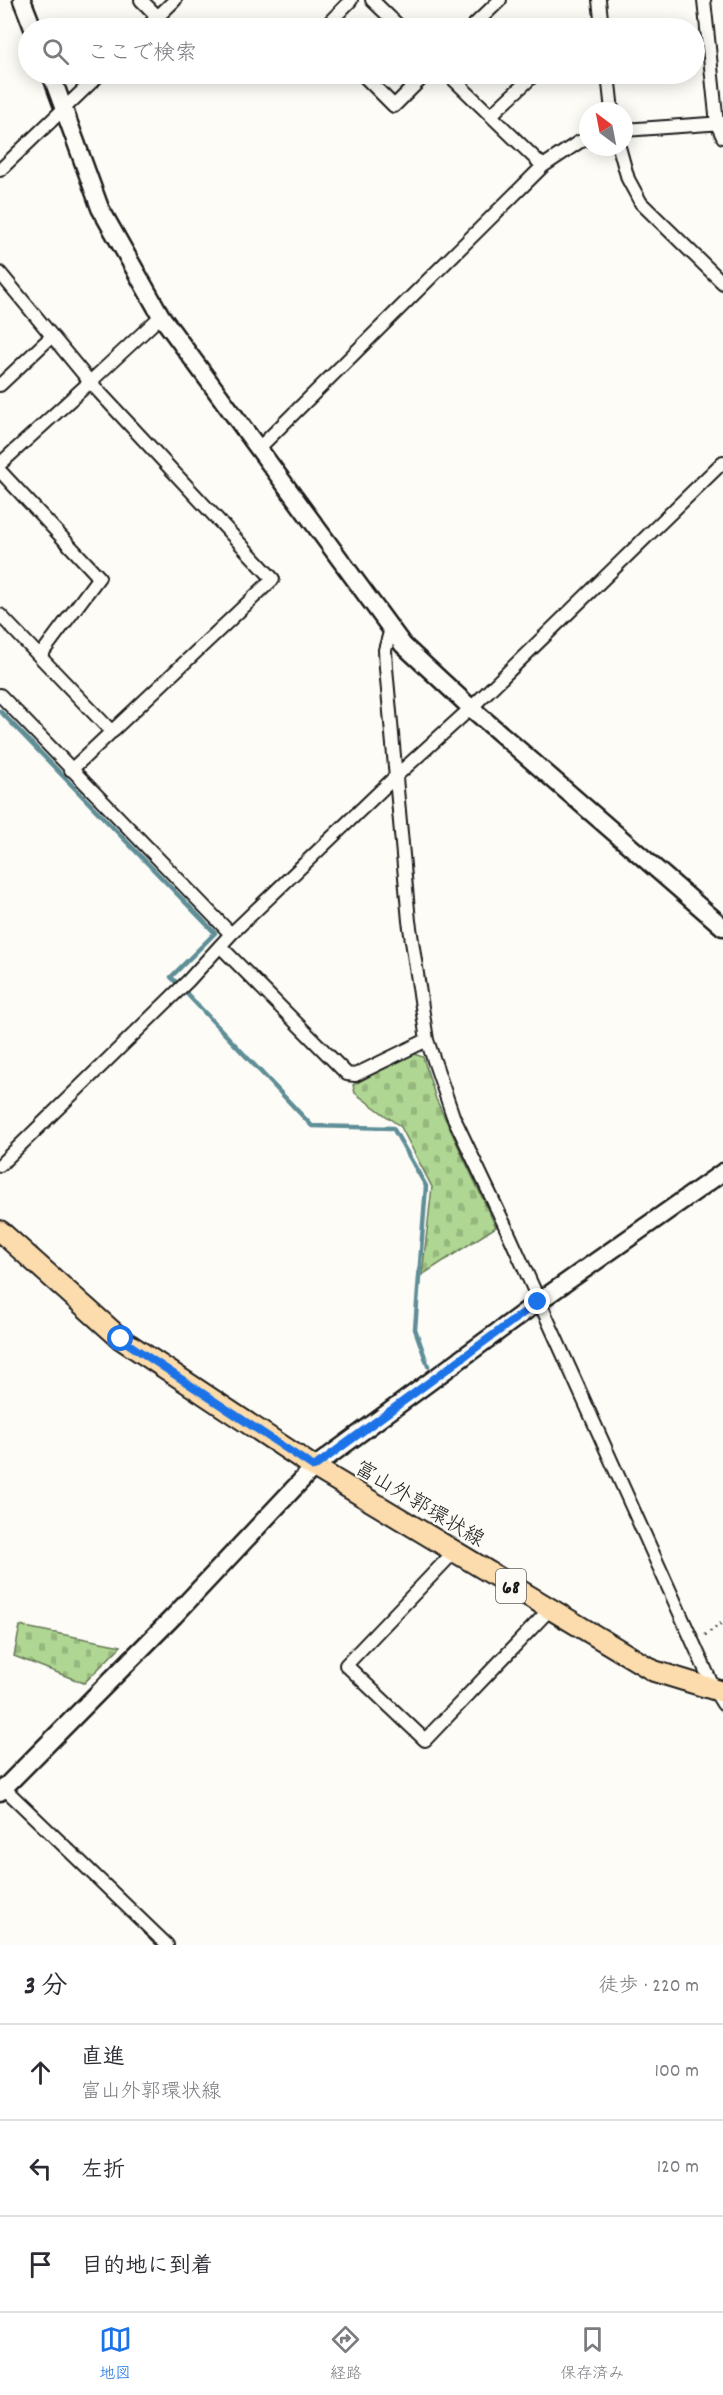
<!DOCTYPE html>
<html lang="ja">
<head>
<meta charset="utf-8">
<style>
  :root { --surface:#fff; --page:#f2f2f3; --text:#2b2b33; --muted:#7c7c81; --line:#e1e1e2; --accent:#1a73e8 }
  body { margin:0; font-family:Dekko,"Klee One",sans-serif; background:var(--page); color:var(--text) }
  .compass { position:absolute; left:579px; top:102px; width:54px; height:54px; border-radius:50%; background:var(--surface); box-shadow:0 3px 15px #0003; rotate:328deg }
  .stop { position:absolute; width:18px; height:18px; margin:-14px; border:4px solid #1a73e8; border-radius:50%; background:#fff }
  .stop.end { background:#1a73e8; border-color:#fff; box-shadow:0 2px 6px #0008 }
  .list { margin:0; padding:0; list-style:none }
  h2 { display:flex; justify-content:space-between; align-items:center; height:78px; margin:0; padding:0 24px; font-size:26px }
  h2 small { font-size:20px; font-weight:400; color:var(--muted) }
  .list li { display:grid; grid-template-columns:39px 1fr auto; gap:18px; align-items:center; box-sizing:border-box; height:96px; padding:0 24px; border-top:2px solid var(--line) }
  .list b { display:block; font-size:22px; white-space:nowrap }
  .list p { margin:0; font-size:20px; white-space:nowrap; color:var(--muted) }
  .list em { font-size:20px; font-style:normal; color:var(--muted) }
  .icon { flex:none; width:33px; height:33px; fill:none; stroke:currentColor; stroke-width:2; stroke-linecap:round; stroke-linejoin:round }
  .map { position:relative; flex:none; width:723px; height:1945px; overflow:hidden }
  .search { position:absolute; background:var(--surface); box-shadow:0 3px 15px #0003; left:18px; right:18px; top:18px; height:66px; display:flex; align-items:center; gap:15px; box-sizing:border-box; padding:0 21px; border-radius:33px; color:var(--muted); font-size:22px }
  .sheet { height:366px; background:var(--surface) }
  nav { display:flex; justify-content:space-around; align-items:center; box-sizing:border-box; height:84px; border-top:2px solid var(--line); background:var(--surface); font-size:16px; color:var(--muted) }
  nav a { display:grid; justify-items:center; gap:3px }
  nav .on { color:var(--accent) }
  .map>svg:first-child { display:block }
</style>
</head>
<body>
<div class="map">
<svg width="723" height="1945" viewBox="0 0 723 1945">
  <defs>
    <pattern id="cemetery-stones" width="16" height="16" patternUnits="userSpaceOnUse" patternTransform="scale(1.5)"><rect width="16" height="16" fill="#afd692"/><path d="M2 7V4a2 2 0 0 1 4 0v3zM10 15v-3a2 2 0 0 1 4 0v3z" fill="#96b77d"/></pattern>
  </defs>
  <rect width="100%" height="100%" fill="#fdfcf7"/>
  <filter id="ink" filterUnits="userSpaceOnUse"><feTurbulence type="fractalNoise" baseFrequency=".0167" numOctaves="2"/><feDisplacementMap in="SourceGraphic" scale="12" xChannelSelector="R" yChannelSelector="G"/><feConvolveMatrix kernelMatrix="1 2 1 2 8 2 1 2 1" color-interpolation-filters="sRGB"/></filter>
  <g filter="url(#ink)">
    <!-- cemetery -->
    <path fill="url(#cemetery-stones)" stroke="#667957" stroke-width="1.5" d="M411 1053 423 1057 436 1099 496 1227 422 1275 432 1187 401 1127 355 1093 353 1085Z
      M20 1626 121 1646 84 1683 14 1656Z"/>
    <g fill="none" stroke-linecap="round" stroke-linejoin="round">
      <!-- stream -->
      <path stroke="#5f8e97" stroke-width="4.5" d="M0 711 215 933 171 977 312 1126 393 1128 426 1186 415 1329 428 1366"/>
      <defs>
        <path id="minor" d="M141 0 158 17
          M372 0 401 28
          M599 0 602 28
          M704 0 717 124 723 137
          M146 28 175 0
          M324 28 351 0
          M471 28 500 0
          M362 74 394 106 426 74
          M448 74 543 166
          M608 74 612 111
          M491 115 535 74
          M624 130 723 123
          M619 147 628 179 641 203 723 283
          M0 170 100 74
          M0 273 90 382 161 316
          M0 385 52 336
          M258 449 543 166 579 142 588 139
          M0 464 90 382 273 579 71 770
          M0 471 99 577 40 656
          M0 615 112 732
          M391 629 385 650 386 668 409 921 427 1040 453 1116 508 1232 715 1691 723 1704
          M0 695 231 934
          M220 946 347 1074 355 1075 427 1040
          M0 1165 188 981 231 934 395 777 471 708 723 462
          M454 1552 346 1665 425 1740 550 1609
          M4 1788 167 1945"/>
        <path id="tertiary" d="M22 0 33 28
          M51 74 100 208 161 316 403 645 471 708 723 927
          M0 1792 174 1616 314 1467 538 1302 723 1172"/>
        <path id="primary" d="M0 1231 121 1339 314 1467 654 1671 723 1692"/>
      </defs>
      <!-- minor casing -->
      <use href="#minor" stroke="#1c1c1c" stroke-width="16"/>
      <!-- tertiary casing -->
      <use href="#tertiary" stroke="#1c1c1c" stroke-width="21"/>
      <!-- primary casing -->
      <use href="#primary" stroke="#1c1c1c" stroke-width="24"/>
      <!-- path -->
      <path stroke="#1c1c1c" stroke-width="3" stroke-dasharray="1.5 4.5" stroke-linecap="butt" d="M705 1635 723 1622"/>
      <!-- minor -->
      <use href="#minor" stroke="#fdfcf7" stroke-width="12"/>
      <!-- tertiary -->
      <use href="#tertiary" stroke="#fdfcf7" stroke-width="16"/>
      <!-- primary -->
      <use href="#primary" stroke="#fcdcac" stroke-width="20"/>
    </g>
  </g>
  <g fill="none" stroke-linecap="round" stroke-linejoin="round" filter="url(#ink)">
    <!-- route -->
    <path stroke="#1a73e8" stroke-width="8" d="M121 1339 314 1467 538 1302"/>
  </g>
  <g text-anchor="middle" stroke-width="4.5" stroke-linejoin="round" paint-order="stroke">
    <!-- shield labels -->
    <rect fill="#fdfcf7" stroke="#605f5e" stroke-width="1.5" x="496" y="1569" width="30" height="34" rx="4.5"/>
    <g font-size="20" font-weight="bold" fill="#1c1c1c">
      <text x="511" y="1593">68</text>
    </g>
    <!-- street labels -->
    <g font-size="21" fill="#1c1c1c" stroke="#fdfcf7">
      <text transform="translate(420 1503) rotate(31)" y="7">富山外郭環状線</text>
    </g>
  </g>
</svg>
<svg class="compass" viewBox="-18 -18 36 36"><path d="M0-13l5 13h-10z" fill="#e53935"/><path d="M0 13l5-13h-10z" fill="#7c7c81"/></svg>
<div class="stop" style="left:121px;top:1339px"></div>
<div class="stop end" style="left:538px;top:1302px"></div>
<div class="search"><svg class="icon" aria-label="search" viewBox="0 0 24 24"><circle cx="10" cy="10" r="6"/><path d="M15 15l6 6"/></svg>ここで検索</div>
</div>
<section class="sheet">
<h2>3 分<small>徒歩 · 220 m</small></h2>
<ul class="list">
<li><svg class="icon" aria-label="ahead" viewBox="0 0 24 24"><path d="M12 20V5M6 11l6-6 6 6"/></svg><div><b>直進</b><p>富山外郭環状線</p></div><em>100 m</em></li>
<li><svg class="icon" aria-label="left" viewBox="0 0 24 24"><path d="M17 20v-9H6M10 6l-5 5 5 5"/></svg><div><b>左折</b></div><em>120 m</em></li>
<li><svg class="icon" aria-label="arrive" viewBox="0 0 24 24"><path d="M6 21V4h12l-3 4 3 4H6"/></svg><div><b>目的地に到着</b></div></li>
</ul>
</section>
<nav>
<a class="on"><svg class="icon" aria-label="map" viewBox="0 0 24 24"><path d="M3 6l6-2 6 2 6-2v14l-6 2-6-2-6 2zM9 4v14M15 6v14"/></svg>地図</a>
<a><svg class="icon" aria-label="directions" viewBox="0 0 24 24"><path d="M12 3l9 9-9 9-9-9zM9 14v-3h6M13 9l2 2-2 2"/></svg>経路</a>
<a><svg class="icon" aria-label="saved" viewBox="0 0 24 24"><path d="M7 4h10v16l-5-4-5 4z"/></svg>保存済み</a>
</nav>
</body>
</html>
